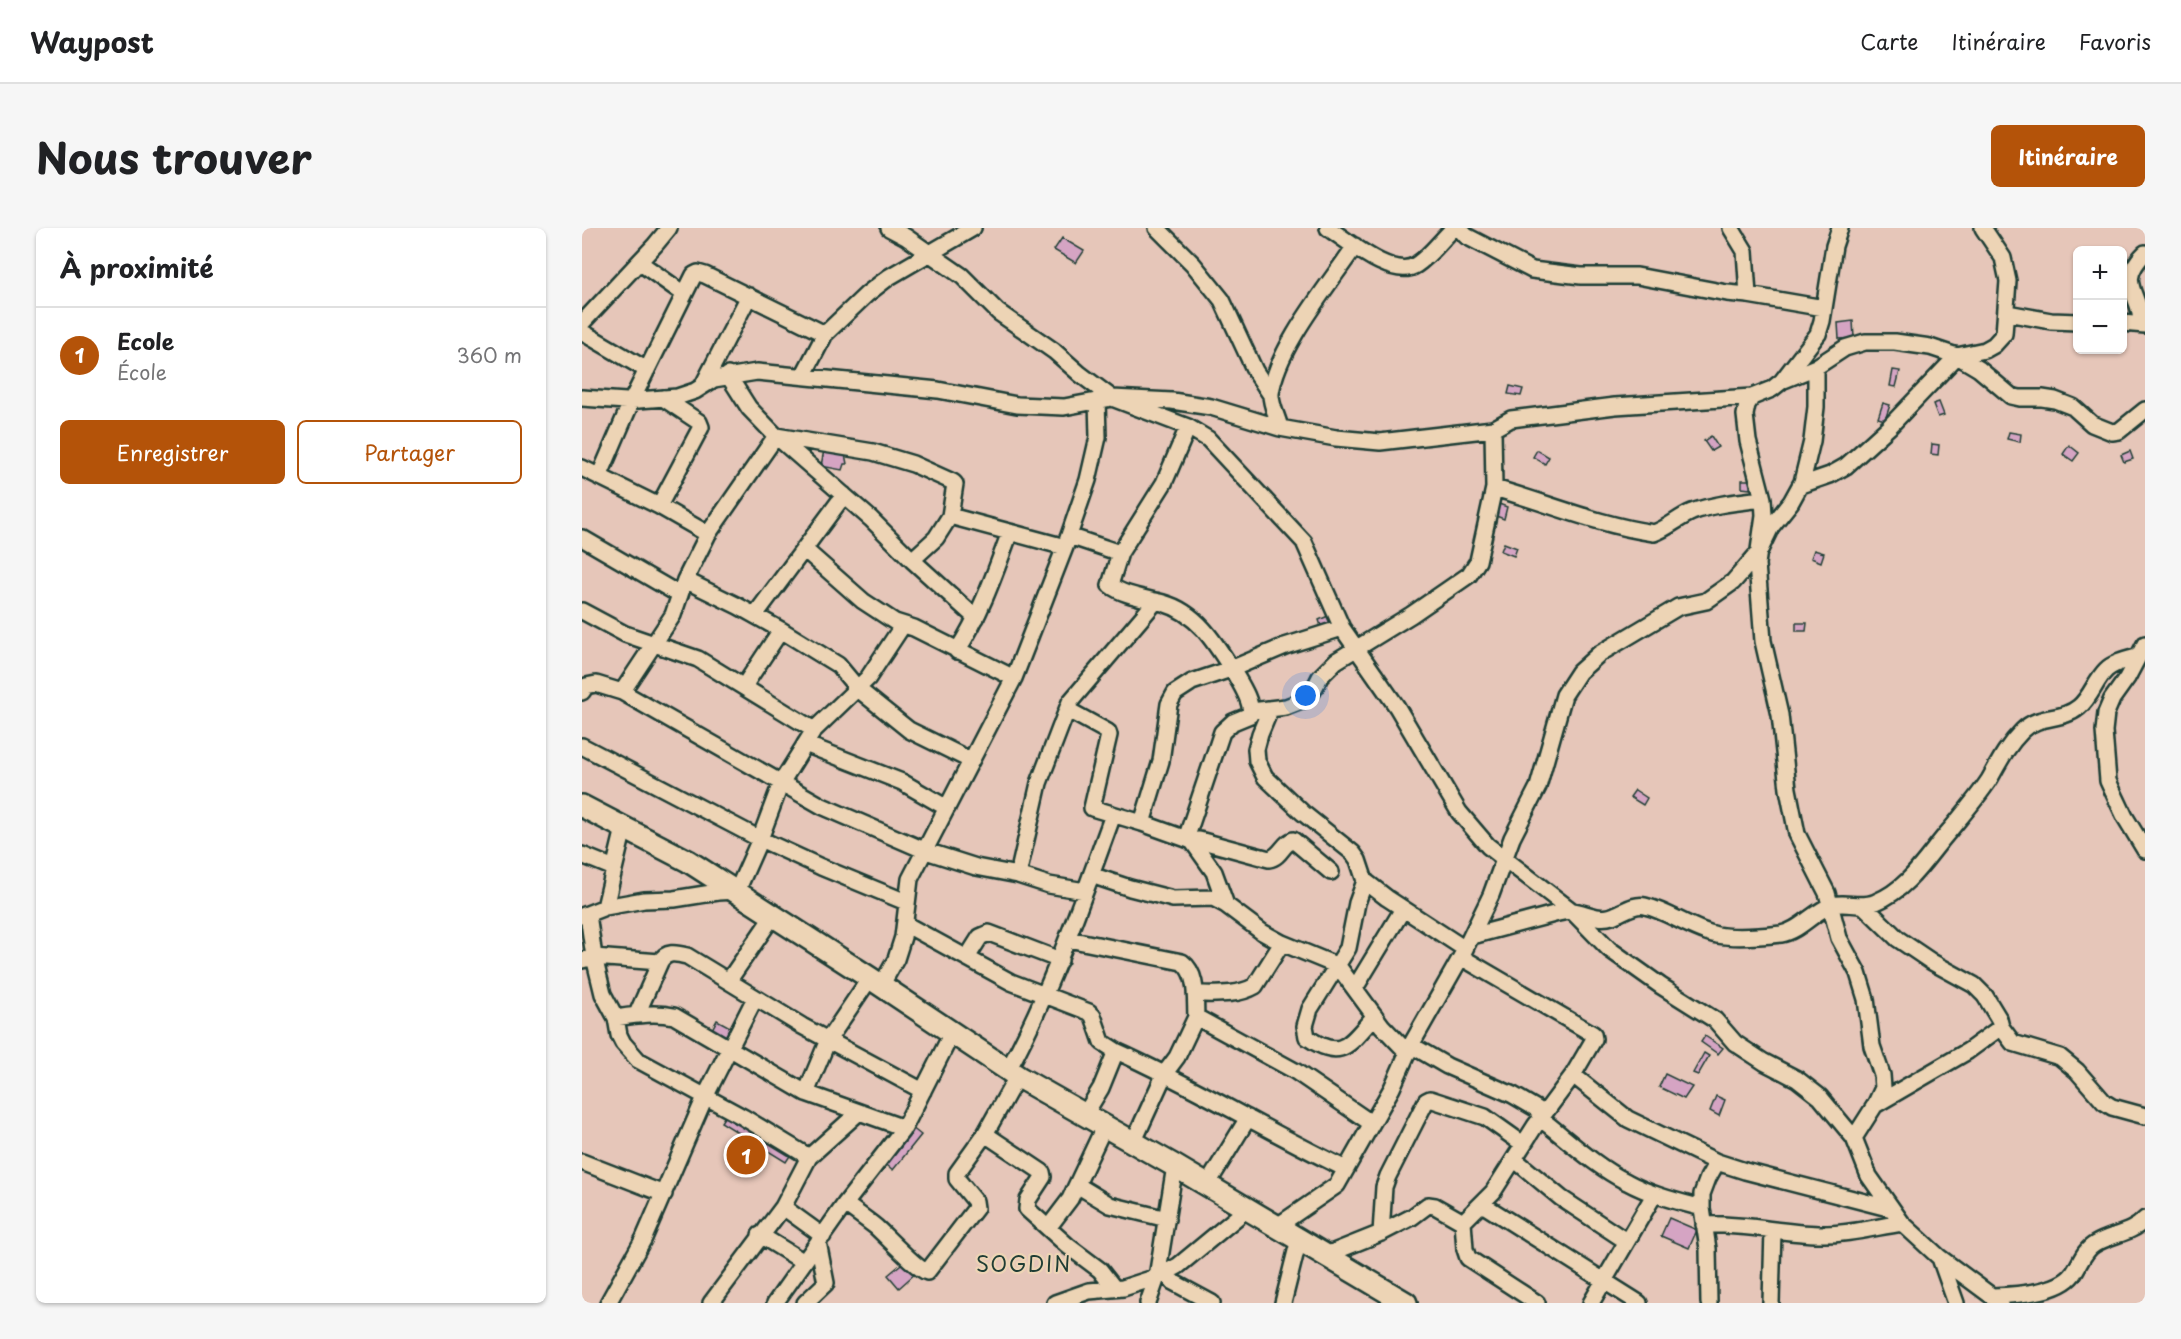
<!DOCTYPE html>
<html lang="fr">
<head>
<meta charset="utf-8">
<style>
  :root { --surface:#fff; --page:#f6f6f6; --text:#202124; --muted:#757577; --line:#e0e0e0; --accent:#b45309 }
  body { margin:0; font-family:"Playpen Sans",sans-serif; background:var(--page); color:var(--text) }
  .controls { position:absolute; right:18px; top:18px; display:grid; overflow:hidden; border-radius:9px; box-shadow:0 2px 4px #0004 }
  .controls button { width:54px; height:54px; display:grid; place-items:center; padding:0; border:0; border-bottom:2px solid var(--line); background:var(--surface); color:var(--text); font:30px sans-serif }
  .you { position:absolute; left:724px; top:468px; width:21px; height:21px; margin:-15px; border:4px solid #fff; border-radius:50%; background:#1a73e8; box-shadow:0 0 0 9px #1a73e833 }
  .badge { display:grid; place-items:center; width:39px; height:39px; border-radius:50%; background:var(--accent); color:#fff; font-size:20px; font-weight:700 }
  .pin { position:absolute; translate:-50% -50%; border:3px solid #fff; box-shadow:0 2px 6px #0006 }
  .list { margin:0; padding:0; list-style:none }
  h2 { display:flex; justify-content:space-between; align-items:center; height:78px; margin:0; padding:0 24px; font-size:26px }
  h2 small { font-size:20px; font-weight:400; color:var(--muted) }
  .list li { display:grid; grid-template-columns:39px 1fr auto; gap:18px; align-items:center; box-sizing:border-box; height:96px; padding:0 24px; border-top:2px solid var(--line) }
  .list b { display:block; font-size:22px; white-space:nowrap }
  .list p { margin:0; font-size:20px; white-space:nowrap; color:var(--muted) }
  .list em { font-size:20px; font-style:normal; color:var(--muted) }
  .actions { display:flex; gap:12px; padding:18px 24px }
  .actions a { flex:1; padding:14px 0; border:2px solid var(--accent); border-radius:9px; text-align:center; font-size:21px; color:var(--accent) }
  .actions .main { background:var(--accent); color:#fff }
  .map { position:relative; flex:none; width:1563px; height:1075px; overflow:hidden; border-radius:9px }
  header { display:flex; align-items:center; gap:36px; box-sizing:border-box; height:84px; padding:0 30px; background:var(--surface); border-bottom:2px solid var(--line) }
  header strong { font-size:28px }
  nav { display:flex; gap:33px; margin-inline-start:auto; font-size:21px }
  .intro { display:flex; align-items:center; justify-content:space-between; box-sizing:border-box; height:144px; padding:0 36px }
  h1 { margin:0; font-size:42px }
  .button { padding:15px 27px; border-radius:9px; background:var(--accent); color:#fff; font-size:21px; font-weight:700 }
  main { display:flex; gap:36px; padding:0 36px }
  aside { flex:1; background:var(--surface); border-radius:9px; box-shadow:0 2px 4px #0004 }
  .map>svg:first-child { display:block }
</style>
</head>
<body>
<header>
<strong>Waypost</strong>
<nav><a>Carte</a><a>Itinéraire</a><a>Favoris</a></nav>
</header>
<div class="intro"><h1>Nous trouver</h1><a class="button">Itinéraire</a></div>
<main>
<aside>
<h2>À proximité<small></small></h2>
<ul class="list">
<li><span class="badge">1</span><div><b>Ecole</b><p>École</p></div><em>360 m</em></li>
</ul>
<div class="actions"><a class="main">Enregistrer</a><a>Partager</a></div>
</aside>
<div class="map">
<svg width="1563" height="1075" viewBox="0 0 1563 1075">
  <rect width="100%" height="100%" fill="#e6c6b9"/>
  <filter id="ink" filterUnits="userSpaceOnUse"><feTurbulence type="fractalNoise" baseFrequency=".0167" numOctaves="2"/><feDisplacementMap in="SourceGraphic" scale="12" xChannelSelector="R" yChannelSelector="G"/><feConvolveMatrix kernelMatrix="1 2 1 2 8 2 1 2 1" color-interpolation-filters="sRGB"/></filter>
  <g filter="url(#ink)">
    <!-- building -->
    <path fill="#d5a4c3" stroke="#1f3d34" stroke-width="1.5" d="M480 10 502 23 494 35 472 22Z
      M1271 93 1272 110 1257 111 1256 95Z
      M1311 142 1318 143 1314 159 1308 158Z
      M928 158 941 161 939 168 926 166Z
      M1357 174 1362 187 1356 189 1351 176Z
      M1301 175 1308 177 1303 192 1296 190Z
      M1427 204 1439 206 1438 214 1425 211Z
      M1129 208 1136 219 1129 223 1122 213Z
      M1350 216 1357 217 1356 227 1349 226Z
      M1487 217 1497 225 1491 233 1481 226Z
      M242 222 263 226 265 236H262L260 242 239 238Z
      M955 222 967 229 963 236 951 229Z
      M1548 223 1551 231 1542 234 1539 227Z
      M1160 252H1169L1168 261 1160 260Z
      M917 276 925 279 922 291 914 288Z
      M922 315 935 320 932 328 919 323Z
      M1232 322 1242 325 1239 334 1229 330Z
      M746 388 749 394 739 398 737 392Z
      M1214 395H1225L1224 403H1214Z
      M1053 562 1065 570 1061 577 1048 569Z
      M135 792 150 800 143 813 128 805Z
      M1123 808 1141 820 1136 826 1119 814Z
      M1122 825 1127 828 1116 847 1111 845Z
      M1083 846 1110 859 1102 871 1077 859Z
      M1134 868 1143 872 1137 888 1128 883Z
      M146 883 211 923 204 934 139 894Z
      M329 899 339 907 311 942 301 934Z
      M1087 990 1115 1002 1107 1020 1079 1008Z
      M324 1032 335 1044 317 1060 306 1047Z"/>
    <g fill="none" stroke-linecap="round" stroke-linejoin="round">
      <defs>
        <path id="street" d="M307 0 324 9 380 48 416 84 472 123 498 146 530 170 606 199 626 211 722 314 760 400 815 479 877 584 906 618 990 683 1027 721 1079 758 1133 792 1153 815 1182 834 1215 851 1238 869 1272 910 1287 948 1320 995 1357 1029 1419 1075
          M575 0 611 36 640 72 673 143 689 167
          M746 0C766 13 811 52 834 37 848 28 860 11 872 0
          M877 0 884 8 950 42 999 48H1055L1145 65 1166 67 1242 80
          M1149 0 1163 23 1166 67
          M1258 0 1252 18 1240 93 1236 106 1200 153 1190 161 1170 169 1165 177 1163 187 1166 213 1181 271 1182 287 1175 336 1181 413 1198 487 1206 561 1215 606 1245 665 1257 710 1276 745 1284 771 1290 818 1300 847 1301 860 1293 877 1272 910
          M57 34 102 66
          M1425 85 1469 93 1496 94
          M0 95 73 17 87 0
          M1540 95 1563 97
          M1559 96C1560 65 1532 56 1563 25
          M0 104 65 142
          M146 147 167 180 194 208 289 291 330 332 394 390
          M221 148 243 106 285 66 307 49 391 0
          M1202 152 1234 139 1263 120 1283 114H1313L1348 119 1375 128 1397 141 1429 168 1438 170H1460L1473 172 1491 179 1510 196 1530 204 1537 203 1563 182
          M121 157 167 68
          M0 170 44 173 95 169 113 163 132 151 175 144 356 162 435 177 482 179 530 170 590 173 629 179 698 200 754 210 798 214 911 201 929 191 1033 178 1170 169
          M698 200C696 190 688 176 689 165 695 119 747 57 773 18
          M911 201 912 260C966 275 1016 297 1072 305 1086 300 1096 290 1110 284 1132 276 1157 274 1181 271
          M0 240 77 278 126 306
          M17 249 50 172 112 47 116 45 123 47 243 106
          M1219 257 1248 247 1264 238 1307 199 1375 128 1403 122 1412 117 1422 106 1426 53 1421 30 1401 0
          M262 267 222 321 281 373 313 394 332 400 432 450
          M77 278 119 199 117 194 81 170
          M487 308 538 325
          M0 310 98 367
          M330 332 354 310 368 288 483 319
          M103 352 156 378 199 402
          M0 383 43 406 116 431 232 502
          M173 387 222 321
          M1563 416 1545 450 1530 471 1524 485 1522 503 1526 553 1543 589 1563 622
          M375 423C399 386 413 345 428 304
          M162 458 199 402 256 437 276 461 327 502 388 532
          M0 464 4 458 14 456 40 464 91 387 103 352 126 306 194 208 291 224 331 236 371 254 373 256 368 288
          M40 464 240 578 344 623 394 639 436 647 467 657 503 663
          M486 482 526 504 527 507 510 580 560 595 610 613 632 644 644 677
          M688 482 678 506 674 521 675 533 683 549 721 585 771 625 776 632 783 653
          M669 483 704 479 722 472 731 463 738 449 754 433 829 387 887 347 896 333 912 260
          M223 516 320 554 365 580
          M0 518 178 611 239 639 324 674
          M560 595 579 533 587 476 593 465 610 454 649 441 703 418 760 400
          M604 611 640 504 651 494 668 487C671 476 660 458 654 448 635 418 617 385 581 375 564 370 542 368 528 357L538 325 582 255 606 199
          M610 613 617 612 687 631C699 629 701 615 711 612L749 644
          M0 627 32 640
          M436 647 457 555 488 474 574 373
          M509 647 548 660 591 671 631 670 644 677 680 704 700 715 756 738 800 798 826 825
          M1282 678 1316 711 1350 734 1392 757 1403 768 1417 791 1419 799 1431 815 1478 829 1495 843 1522 874 1530 879 1563 888
          M23 679 42 600
          M6 686 12 729 21 766 34 790 37 807 41 815 56 832 161 889 227 929
          M0 688 23 679 62 672 92 671 136 664 155 663 178 611 199 555 232 502 286 450 321 397
          M323 696 429 754 507 784 511 788 520 814 534 823
          M890 708 976 685C980 684 985 683 990 683 1003 684 1016 693 1030 688 1040 685 1052 675 1063 678 1088 684 1110 702 1135 707 1152 710 1181 708 1199 706 1218 703 1232 683 1250 677 1265 673 1279 681 1294 674 1328 660 1345 628 1368 602 1382 585 1395 570 1407 552 1417 534 1425 518 1440 503 1458 485 1479 494 1497 479 1509 469 1513 453 1524 442 1532 434 1546 432 1557 428
          M486 711 600 734C616 746 613 770 614 789
          M386 728 398 709 407 705 478 732
          M879 729 1011 806 1012 811 991 847 953 898 911 964 881 994
          M0 732 12 729 78 734C84 723 94 725 105 728L220 798 341 863
          M147 752 191 688
          M299 758 314 731 321 709 328 651 432 450 483 319 506 252 516 209 515 172
          M773 760 821 681
          M613 766C632 766 656 768 673 758L700 715
          M55 786 78 734
          M793 788C768 814 761 835 725 809L723 798 728 781 766 720 775 675 783 653 805 670 883 721
          M34 790C54 787 72 784 92 788L224 865 322 900
          M829 817 865 838 931 867 955 881 959 891C986 912 1013 938 1045 954 1069 967 1094 973 1120 980
          M426 842C470 761 499 674 531 587
          M991 847 1046 891 1135 934 1163 943 1310 981
          M224 865 246 812 288 750
          M1293 877 1386 823 1419 799
          M502 888 519 860 534 823C613 858 686 904 764 941
          M403 906 460 944 461 949 446 972 445 981 486 1018 518 1042 532 1060
          M551 915 583 845 595 829 614 789 713 843 789 895
          M932 931 979 970 1044 1013
          M0 934 82 966
          M495 957 528 977 585 991
          M625 957 666 890
          M263 976C274 984 284 991 294 999 304 1008 336 1042 345 1044L394 980 393 973 375 951V945L403 906 431 856 438 850
          M900 976 1057 1075
          M1122 997C1161 995 1198 1005 1237 1006 1265 1007 1293 999 1320 995
          M694 999 755 957 810 860 829 817 879 729 909 667 930 610 956 559 982 467 997 444 1017 426 1096 379 1124 373 1151 354 1177 324 1189 299 1209 274 1220 254 1230 213 1234 179V139
          M466 1000 488 971 522 899
          M799 1005 802 959 806 948 844 873 848 871 903 889 941 916
          M178 1007 222 1034
          M241 1008 201 979 227 929 276 885
          M744 1027 799 1005 830 989 846 977 853 978 881 994 883 1021 886 1030 955 1075
          M1358 1030 1374 1075
          M583 1045 591 1054 630 1075
          M1411 1068C1433 1067 1477 1065 1491 1046 1498 1036 1502 1022 1513 1016 1529 1006 1550 1006 1563 991
          M26 1075 62 1010 123 869 173 770
          M129 1075 201 979
          M193 1075 263 976 322 900 370 805
          M223 1075 244 1055 236 1014
          M473 1075 507 1063 541 1060 575 1049 596 1038 665 981
          M566 1075 575 1049 593 938
          M701 1075 717 1011
          M1009 1075 1072 967
          M1127 1075 1126 1021 1120 980V966L1126 950 1135 934
          M1189 1075 1191 1002"/>
        <path id="secondary" d="M0 578 106 633 288 750 438 850 593 938 824 1075"/>
      </defs>
      <!-- street casing -->
      <use href="#street" stroke="#1f3d34" stroke-width="20"/>
      <!-- secondary casing -->
      <use href="#secondary" stroke="#1f3d34" stroke-width="26"/>
      <!-- street -->
      <use href="#street" stroke="#edd4b5" stroke-width="15"/>
      <!-- secondary -->
      <use href="#secondary" stroke="#edd4b5" stroke-width="21"/>
    </g>
  </g>
  <g text-anchor="middle" stroke-width="4.5" stroke-linejoin="round" paint-order="stroke">
    <!-- quarter labels -->
    <g font-size="21" letter-spacing="1.5" fill="#1f3d34" stroke="#edd4b5">
      <text x="442" y="1044">SOGDIN</text>
    </g>
  </g>
</svg>
<div class="controls">
<button>+</button>
<button>−</button>
</div>
<div class="you"></div>
<div class="pin badge" style="left:164px;top:927px">1</div>
</div>
</main>
</body>
</html>
